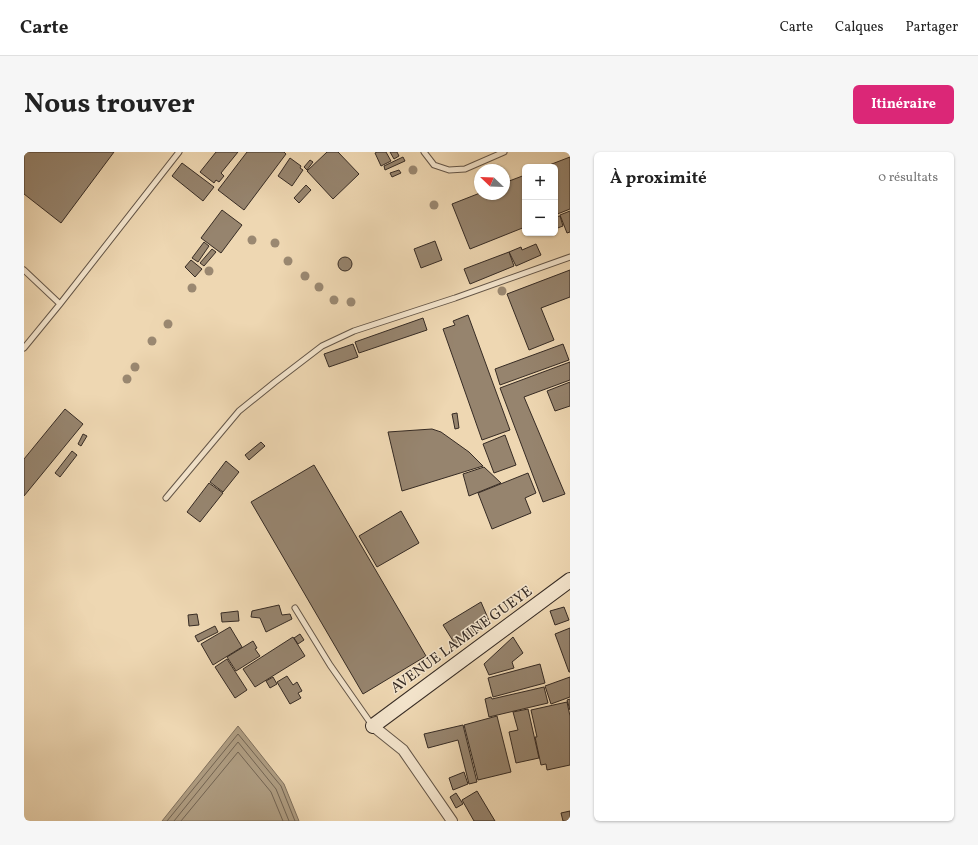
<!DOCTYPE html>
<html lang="fr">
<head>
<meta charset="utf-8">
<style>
  :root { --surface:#fff; --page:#f6f6f6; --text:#222; --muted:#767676; --line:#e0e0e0; --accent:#db2777 }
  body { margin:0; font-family:Vollkorn,serif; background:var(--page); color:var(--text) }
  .controls { position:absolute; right:12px; top:12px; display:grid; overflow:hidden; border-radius:6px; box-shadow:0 1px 3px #0004 }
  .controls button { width:36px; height:36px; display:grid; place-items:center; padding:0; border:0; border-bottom:1px solid var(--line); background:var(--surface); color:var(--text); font:20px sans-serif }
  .compass { position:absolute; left:450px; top:12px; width:36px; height:36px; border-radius:50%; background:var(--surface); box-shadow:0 1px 3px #0004; rotate:293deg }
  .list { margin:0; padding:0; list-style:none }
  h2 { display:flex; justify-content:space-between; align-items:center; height:52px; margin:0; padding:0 16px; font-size:17px }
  h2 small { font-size:13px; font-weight:400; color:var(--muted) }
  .map { position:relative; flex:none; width:546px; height:669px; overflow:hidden; border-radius:6px }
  header { display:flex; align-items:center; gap:24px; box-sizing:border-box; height:56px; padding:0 20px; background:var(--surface); border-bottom:1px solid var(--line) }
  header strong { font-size:19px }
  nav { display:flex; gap:22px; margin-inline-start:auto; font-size:14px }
  .intro { display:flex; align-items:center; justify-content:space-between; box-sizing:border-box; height:96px; padding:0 24px }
  h1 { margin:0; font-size:28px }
  .button { padding:10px 18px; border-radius:6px; background:var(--accent); color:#fff; font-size:14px; font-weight:700 }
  main { display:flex; gap:24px; padding:0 24px }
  aside { flex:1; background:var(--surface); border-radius:6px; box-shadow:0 1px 3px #0004 }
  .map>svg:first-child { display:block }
</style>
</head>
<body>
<header>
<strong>Carte</strong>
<nav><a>Carte</a><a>Calques</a><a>Partager</a></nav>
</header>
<div class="intro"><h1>Nous trouver</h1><a class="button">Itinéraire</a></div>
<main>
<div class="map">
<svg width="546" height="669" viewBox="0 0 546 669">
  <rect width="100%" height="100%" fill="#eed7b2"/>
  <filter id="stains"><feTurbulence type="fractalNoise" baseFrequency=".005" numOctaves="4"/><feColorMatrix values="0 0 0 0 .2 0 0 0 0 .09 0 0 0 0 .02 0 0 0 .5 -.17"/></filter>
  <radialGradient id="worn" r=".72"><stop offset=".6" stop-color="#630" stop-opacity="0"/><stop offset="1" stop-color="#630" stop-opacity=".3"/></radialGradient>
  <!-- water -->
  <path fill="#af9d82" stroke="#7f6f5c" d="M214 574 260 632 275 669H138Z"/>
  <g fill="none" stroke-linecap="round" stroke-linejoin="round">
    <!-- shore -->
    <path stroke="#726453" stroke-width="1" d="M143 669 214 582 257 634 271 669
      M150 669 214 590 252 637 265 669
      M157 669 214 600 247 640 259 669"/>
  </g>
  <!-- building -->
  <path fill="#96846e" stroke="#362b24" d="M0 0H90L37 71 0 42Z
    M192 0H214L197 21 200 24 195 30 192 28 190 31 176 20Z
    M223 0H260L262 2 220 58 194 38Z
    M303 0H314L335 22 309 47 283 19Z
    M353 0H362L367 9 357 14 351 1Z
    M366 0H373L375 4 370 7Z
    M379 5 381 9 361 18 360 14Z
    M546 5V57L531 63V15H520Z
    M266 6 277 14 276 16 279 18 268 34 254 24Z
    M286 8 289 10 283 18 280 15Z
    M158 11 190 35 179 49 148 24Z
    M375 18 377 21 368 25 366 21Z
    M501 23V75L446 97 428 52 456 41V42H480V31Z
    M282 33 287 38 275 51 270 46Z
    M198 58 218 73 197 101 177 86Z
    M546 59V80L543 81 536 63Z
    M536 64 539 74 531 77V65Z
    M411 89 418 108 397 116 390 97Z
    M180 90 185 94 174 110 168 106Z
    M512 92 517 103 492 114 485 100 497 95 498 98Z
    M188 97 192 100 180 114 176 111Z
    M485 100 490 114 446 132 440 117Z
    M314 112a7 7 0 1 1 14 0a7 7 0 1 1-14 0Z
    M167 108 178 117 171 125 161 115Z
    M546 118V145L517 156 530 188 505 198 483 142Z
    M444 163 486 278 458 288 419 177 431 173 429 169Z
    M399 166 403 178 335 201 331 190Z
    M329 192 334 205 305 215 300 202Z
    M539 192 545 208 476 233 471 217Z
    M546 210V228L500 245 541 342 519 350 476 236Z
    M546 230V254L531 259 523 239Z
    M41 257 59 272 0 344V307Z
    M433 261 435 276 431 277 428 262Z
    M408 277 417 280 445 300 459 314 378 339 364 280Z
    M59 282 63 284 57 294 54 292Z
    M481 283 492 313 470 321 459 292Z
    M237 290 241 294 225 308 221 303Z
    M48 299 53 303 36 325 31 321Z
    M202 309 215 320 199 340 186 330Z
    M290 313 402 504 339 542 227 350Z
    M460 315 477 331 445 344 439 322Z
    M504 321 512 341 501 346 507 361 468 377 454 341Z
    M185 331 199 341 176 370 163 360Z
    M377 359 395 391 353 415 335 384Z
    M457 450 466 471 431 492 419 473Z
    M255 453 258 463 266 462 268 467 242 480 236 466 227 465 228 459Z
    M540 455 545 468 531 473 526 459Z
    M214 459 215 469 198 470 197 461Z
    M173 462 175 473 165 474 164 463Z
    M191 474 194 480 174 490 171 484Z
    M206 475 218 495 189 513 177 492Z
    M546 476V520H545L531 482Z
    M276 482 280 488 274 492 270 486Z
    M269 485 281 504 231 535 219 517Z
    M489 485 499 501 488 510 490 516 465 523 460 512Z
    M229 489 233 496 231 497 236 504 212 519 203 505Z
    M203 507 223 538 211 546 191 515Z
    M516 512 521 531 469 545 464 526Z
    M263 524 269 533 273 530 278 539 274 541 277 546 266 552 253 530Z
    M249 525 253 532 246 536 242 529Z
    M546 525V545L527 552 521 534Z
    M520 535 524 551 465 565 461 547 467 545 468 547Z
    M546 547V558L543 548Z
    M543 550 546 564V613L523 618 522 612 517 613 511 585H513L507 558Z
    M504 557 515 606 492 611 485 580 494 578 489 560Z
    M473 564 487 620 454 628 440 573Z
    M439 573 453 630 445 632 434 588 404 596 400 582Z
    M440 620 444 632 429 638 425 626Z
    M453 639 471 669H450L438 648Z
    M432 641 439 652 432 656 426 645Z
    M546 659V669H539L537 661Z"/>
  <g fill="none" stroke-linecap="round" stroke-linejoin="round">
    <defs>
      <path id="lane" d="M400 0 410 13 425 18 441 17 480 0
        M0 118 36 152
        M0 196 36 152 155 0
        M142 346 215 259 251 230 298 194 330 179 431 146 546 105
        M271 456 306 513 348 573"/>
      <path id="street" d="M349 574 379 598 428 669"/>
      <path id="secondary" d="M349 574 546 428"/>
    </defs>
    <!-- lane casing -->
    <use href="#lane" stroke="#645648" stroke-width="7"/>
    <!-- street casing -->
    <use href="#street" stroke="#645648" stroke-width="12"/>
    <!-- secondary casing -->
    <use href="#secondary" stroke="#362b24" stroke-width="16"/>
    <!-- lane -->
    <use href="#lane" stroke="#f4e5cd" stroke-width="5"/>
    <!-- street -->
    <use href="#street" stroke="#f4e5cd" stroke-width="10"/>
    <!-- secondary -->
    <use href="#secondary" stroke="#f4e5cd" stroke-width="14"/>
  </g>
  <!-- trees -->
  <g fill="#9a8871">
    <circle cx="389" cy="18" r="4.5"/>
    <circle cx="410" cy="53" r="4.5"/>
    <circle cx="228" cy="88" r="4.5"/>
    <circle cx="251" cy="91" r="4.5"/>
    <circle cx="264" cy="109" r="4.5"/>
    <circle cx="185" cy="119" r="4.5"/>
    <circle cx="281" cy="124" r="4.5"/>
    <circle cx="295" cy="135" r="4.5"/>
    <circle cx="168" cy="136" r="4.5"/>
    <circle cx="478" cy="139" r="4.5"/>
    <circle cx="310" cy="148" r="4.5"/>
    <circle cx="327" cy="150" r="4.5"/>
    <circle cx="144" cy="172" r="4.5"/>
    <circle cx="128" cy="189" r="4.5"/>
    <circle cx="111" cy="215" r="4.5"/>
    <circle cx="103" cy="227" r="4.5"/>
  </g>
  <g text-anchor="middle" stroke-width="3" stroke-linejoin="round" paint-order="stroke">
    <!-- street labels -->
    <g font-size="15" fill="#362b24" stroke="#f4e5cd">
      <text transform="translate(437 487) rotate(-36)" y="5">AVENUE LAMINE GUEYE</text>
    </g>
  </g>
  <rect width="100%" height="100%" filter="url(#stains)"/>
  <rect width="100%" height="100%" fill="url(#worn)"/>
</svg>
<div class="controls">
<button>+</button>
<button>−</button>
</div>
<svg class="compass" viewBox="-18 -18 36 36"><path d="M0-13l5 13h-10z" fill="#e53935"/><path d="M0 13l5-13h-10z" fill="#767676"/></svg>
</div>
<aside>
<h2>À proximité<small>0 résultats</small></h2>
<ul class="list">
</ul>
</aside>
</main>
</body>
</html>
